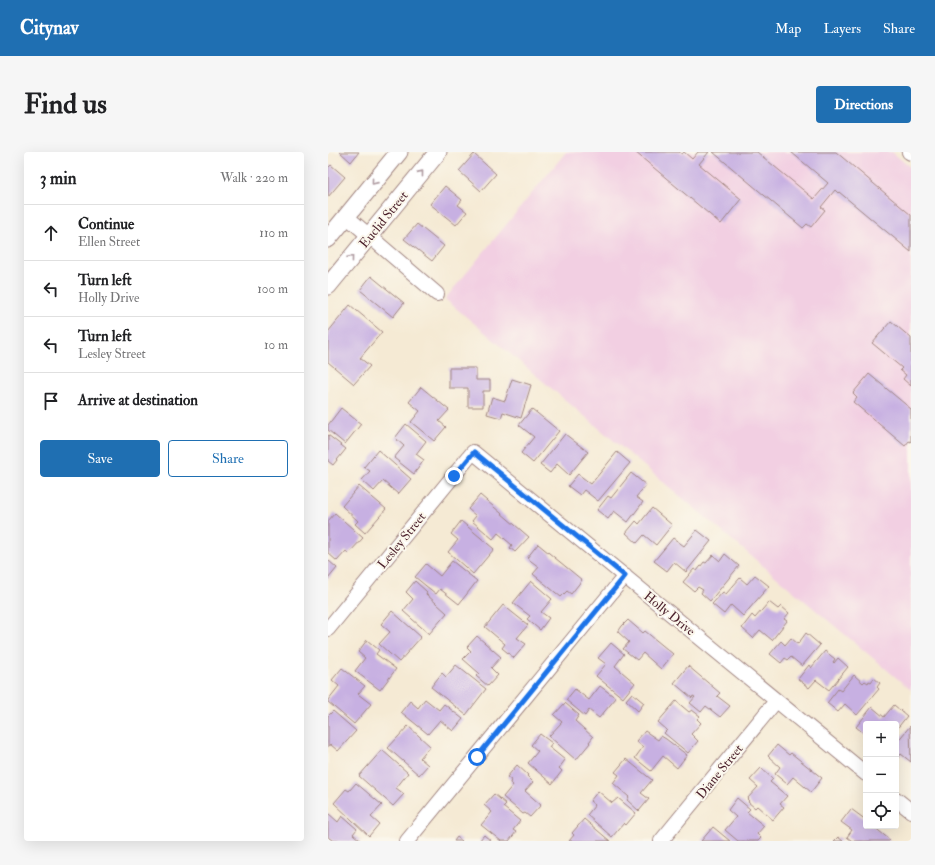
<!DOCTYPE html>
<html lang="en">
<head>
<meta charset="utf-8">
<style>
  :root { --surface:#fff; --page:#f6f6f6; --text:#202124; --muted:#757577; --line:#e0e0e0; --accent:#1f6fb2 }
  body { margin:0; font-family:"IM FELL Double Pica",serif; background:var(--page); color:var(--text) }
  .controls { position:absolute; right:12px; bottom:12px; display:grid; overflow:hidden; border-radius:4px; box-shadow:0 4px 16px #0002 }
  .controls button { width:36px; height:36px; display:grid; place-items:center; padding:0; border:0; border-bottom:1px solid var(--line); background:var(--surface); color:var(--text); font:20px sans-serif }
  .stop { position:absolute; width:12px; height:12px; margin:-9px; border:3px solid #1a73e8; border-radius:50%; background:#fff }
  .stop.end { background:#1a73e8; border-color:#fff; box-shadow:0 1px 4px #0008 }
  .list { margin:0; padding:0; list-style:none }
  h2 { display:flex; justify-content:space-between; align-items:center; height:52px; margin:0; padding:0 16px; font-size:17px }
  h2 small { font-size:13px; font-weight:400; color:var(--muted) }
  .list li { display:grid; grid-template-columns:26px 1fr auto; gap:12px; align-items:center; box-sizing:border-box; height:56px; padding:0 16px; border-top:1px solid var(--line) }
  .list b { display:block; font-size:15px; white-space:nowrap }
  .list p { margin:0; font-size:13px; white-space:nowrap; color:var(--muted) }
  .list em { font-size:13px; font-style:normal; color:var(--muted) }
  .actions { display:flex; gap:8px; padding:12px 16px }
  .actions a { flex:1; padding:9px 0; border:1px solid var(--accent); border-radius:4px; text-align:center; font-size:14px; color:var(--accent) }
  .actions .main { background:var(--accent); color:#fff }
  .icon { flex:none; width:22px; height:22px; fill:none; stroke:currentColor; stroke-width:2; stroke-linecap:round; stroke-linejoin:round }
  .map { position:relative; flex:none; width:583px; height:689px; overflow:hidden; border-radius:4px }
  header { display:flex; align-items:center; gap:24px; box-sizing:border-box; height:56px; padding:0 20px; background:var(--accent); color:#fff }
  header strong { font-size:19px }
  nav { display:flex; gap:22px; margin-inline-start:auto; font-size:14px }
  .intro { display:flex; align-items:center; justify-content:space-between; box-sizing:border-box; height:96px; padding:0 24px }
  h1 { margin:0; font-size:28px }
  .button { padding:10px 18px; border-radius:4px; background:var(--accent); color:#fff; font-size:14px; font-weight:700 }
  main { display:flex; gap:24px; padding:0 24px }
  aside { flex:1; background:var(--surface); border-radius:4px; box-shadow:0 4px 16px #0002 }
  .map>svg:first-child { display:block }
</style>
</head>
<body>
<header>
<strong>Citynav</strong>
<nav><a>Map</a><a>Layers</a><a>Share</a></nav>
</header>
<div class="intro"><h1>Find us</h1><a class="button">Directions</a></div>
<main>
<aside>
<h2>3 min<small>Walk · 220 m</small></h2>
<ul class="list">
<li><svg class="icon" aria-label="ahead" viewBox="0 0 24 24"><path d="M12 20V5M6 11l6-6 6 6"/></svg><div><b>Continue</b><p>Ellen Street</p></div><em>110 m</em></li>
<li><svg class="icon" aria-label="left" viewBox="0 0 24 24"><path d="M17 20v-9H6M10 6l-5 5 5 5"/></svg><div><b>Turn left</b><p>Holly Drive</p></div><em>100 m</em></li>
<li><svg class="icon" aria-label="left" viewBox="0 0 24 24"><path d="M17 20v-9H6M10 6l-5 5 5 5"/></svg><div><b>Turn left</b><p>Lesley Street</p></div><em>10 m</em></li>
<li><svg class="icon" aria-label="arrive" viewBox="0 0 24 24"><path d="M6 21V4h12l-3 4 3 4H6"/></svg><div><b>Arrive at destination</b></div></li>
</ul>
<div class="actions"><a class="main">Save</a><a>Share</a></div>
</aside>
<div class="map">
<svg width="583" height="689" viewBox="0 0 583 689">
  <rect width="100%" height="100%" fill="#fbf7ec"/>
  <filter id="ink" filterUnits="userSpaceOnUse"><feTurbulence type="fractalNoise" baseFrequency=".025" numOctaves="2"/><feDisplacementMap in="SourceGraphic" scale="8" xChannelSelector="R" yChannelSelector="G"/><feConvolveMatrix kernelMatrix="1 2 1 2 8 2 1 2 1" color-interpolation-filters="sRGB"/></filter>
  <filter id="wash" filterUnits="userSpaceOnUse"><feTurbulence type="fractalNoise" baseFrequency=".012" numOctaves="4" result="noise"/><feDisplacementMap in="SourceGraphic" scale="16" xChannelSelector="R" yChannelSelector="G"/><feGaussianBlur stdDeviation="0.9" result="paint"/><feColorMatrix in="noise" values="0 0 0 0 0 0 0 0 0 0 0 0 0 0 0 0 0 1.4 0 .05"/><feComposite in="paint" operator="in"/></filter>
  <g filter="url(#wash)">
    <rect width="100%" height="100%" fill="#f5ead4"/>
    <!-- built -->
    <path fill="#f2cfe2" d="M238 0H564L583 16V538L117 147Z"/>
    <g id="blocks">
      <!-- building -->
      <path fill="#c7b0e2" d="M12 0H31L23 10Z
        M307 0H351L354 2 356 0 364 7 370 0H381L371 12 413 47 393 72Z
        M385 0H429L486 47 500 31 463 0H508L583 63V100L511 40 510 41 507 38 493 55 497 58 483 75 479 72 475 76Z
        M146 2 168 22 153 39 131 19Z
        M3 13 17 25 0 45V16Z
        M117 34 134 48 130 53 139 60 128 73 102 52Z
        M89 72 116 94 104 109 76 87Z
        M43 124 76 151 65 165 32 138Z
        M22 153 54 180 32 206 42 214 26 232 0 210V180Z
        M563 169 583 186V234L575 227 578 223 572 218 574 216 544 191Z
        M121 216H148V228H162V239H155V255H140V236H121Z
        M541 222 583 257V290L581 289 577 294 525 250 529 245 525 241Z
        M184 227 203 233 193 266 175 260 173 266 159 262 164 245 177 249Z
        M93 235 121 258 111 269 118 275 106 289 83 270 92 259 81 250Z
        M13 256 33 272 17 292 0 278V273Z
        M204 257 231 279 205 311 193 301 206 285 191 273Z
        M78 272 98 289 88 302 96 308 86 322 66 306 76 294 67 286Z
        M237 282 260 300 241 323 229 312 222 321 212 313Z
        M0 283 18 297 5 313 0 309Z
        M50 298 83 327 70 342 55 329 46 339 34 328 42 319 36 315Z
        M289 300 302 311 270 349 256 338 252 343 240 334 250 322 263 332Z
        M303 321 318 333 308 345 315 350 300 370 286 359 280 367 269 358 280 344 283 346Z
        M31 334 58 357 37 381 27 372 30 369 14 354Z
        M152 343 201 385 187 400 182 396 184 393 170 381 165 387 144 369 148 364 140 357Z
        M324 356 344 373 328 393 316 383 309 391 298 381 308 369 311 372Z
        M7 361 35 386 20 402 18 399 9 409 0 401V369Z
        M133 369 166 397 145 422 120 400 130 388 123 382Z
        M369 378 383 389 358 420 346 410 339 419 326 409 345 386 356 394Z
        M210 392 254 428 243 442 239 439 233 445 205 422 211 415 199 406Z
        M397 402 411 414 382 449 373 441 375 438 370 435 366 439 355 430 366 417 369 419 376 410 378 411 385 403 392 409Z
        M0 408 9 416 0 427Z
        M124 409 149 429 131 452 112 437 108 442 87 425 98 412 112 424Z
        M427 423 441 434 415 464 403 453 396 462 384 452 395 440 398 442 412 426 419 432Z
        M87 429 99 440 98 442 119 461 101 482 75 459 85 447 78 440Z
        M203 429 224 447 213 460 221 466 212 478 199 467 202 464 185 451Z
        M441 450 450 457 453 454 461 461 456 467 459 469 444 488 432 478 425 486 414 476 424 463 427 466Z
        M175 453 200 473 189 486 198 492 186 506 174 496 177 492 157 475Z
        M64 459 93 485 71 510 51 492 62 480 53 472Z
        M300 468 315 481 317 479 345 502 333 517 315 501 309 508 295 497 301 490 290 480 294 474Z
        M478 481 492 493 474 514 463 505 460 508 457 506 453 511 442 502 453 489 457 493 463 486 470 492Z
        M149 484 173 505 163 516 170 523 160 534 148 524 151 521 135 507 143 499 139 495Z
        M39 488 51 498 48 502 68 517 52 538 27 519 37 506 30 500Z
        M283 491 296 502 287 514 307 531 295 546 268 524 278 512 270 506Z
        M497 499 507 507 505 510 506 511 510 506 520 515 501 538 488 528 481 536 470 527 481 513 483 516Z
        M128 513 158 537 138 563 103 535 114 521 118 525Z
        M360 514 392 541 389 544 402 554 392 565 378 554 373 560 362 551 367 545 365 544 364 546 346 531Z
        M14 516 37 534 30 542 43 552 26 572 0 550V548L11 534 4 528Z
        M526 523 535 531 537 529 540 531 541 529 543 530 546 526 552 531 549 535 551 537 529 563 517 552 510 560 499 551 510 537 513 539Z
        M272 534 288 546 271 566 261 558 257 564 238 548 247 537 261 548Z
        M304 541 316 551 310 559 298 548Z
        M97 547 111 558 116 552 135 567 125 579 112 568 100 582 73 560 82 549 90 556Z
        M348 549 361 560 364 558 372 564 369 567 373 571 363 582 370 589 360 601 336 581 339 578 330 570Z
        M237 551 251 563 247 569 265 585 261 590 262 591 248 608 221 584 234 570 226 563Z
        M566 553 579 564 568 578V572H538V583L528 575 544 555 556 565Z
        M5 559 28 579 10 599 2 592 0 595V564Z
        M80 574 102 594 92 606 100 613 91 623 60 596Z
        M582 574 583 610 573 602 568 608V589L569 590Z
        M317 579 330 588 333 584 338 587 359 603 349 616 335 604 323 619 307 606 315 595 308 589Z
        M212 582 224 591 221 595 237 608 231 616 234 619 224 632 200 611 210 599 203 593Z
        M449 593 461 603 463 601 494 626 483 640 465 625 459 632 447 622 452 615 440 604Z
        M54 598 80 621 68 636 76 642 65 654 31 624Z
        M298 607 324 628 313 641 321 647 311 659 299 648 301 645 285 631 291 623 287 620Z
        M189 613 200 623 199 624 205 630 197 639 213 653 202 665 197 661 195 662 175 645 185 633 182 631 183 628 179 625Z
        M433 616 445 627 442 630 459 644 452 652 456 655 445 668 429 654 427 656 420 650 421 649 419 647 430 635 422 628Z
        M28 631 54 653 43 665 51 672 41 684 6 651 18 637 21 639Z
        M270 639 284 651 290 646 308 661 298 673 296 671 284 685 259 663 267 653 262 649Z
        M166 642 178 652 175 655 192 669 185 678 188 680 181 689H173L153 673 164 660 156 653Z
        M409 646 422 657 419 660 436 674 429 682 433 686 430 689H410L397 678 408 665 400 658Z
        M523 657 538 668V674H545L562 688 561 689H524L519 685 524 678 513 670Z
        M0 661 10 670 14 664 29 677 25 682 33 689H5L0 685Z
        M256 667 282 689H241L246 683 244 681Z
        M385 675 402 689H373Z
        M156 683 163 689H151Z
        M129 685 134 689H126Z
        M510 685 515 689H506Z"/>
    </g>
  </g>
  <g filter="url(#ink)">
    <use href="#blocks" fill-opacity="0" stroke="#a08480" stroke-width="1"/>
    <g fill="none" stroke-linecap="round" stroke-linejoin="round">
      <defs>
        <path id="minor" d="M581 0 583 1
          M18 64 109 142
          M0 477 145 300 538 622
          M568 647 583 659
          M79 689 297 424
          M333 689 448 549"/>
        <path id="major" d="M0 87 71 0
          M0 134 110 0"/>
      </defs>
      <!-- minor casing -->
      <use href="#minor" stroke="#a08480" stroke-width="16"/>
      <!-- major casing -->
      <use href="#major" stroke="#a08480" stroke-width="19"/>
      <!-- minor -->
      <use href="#minor" stroke="#fff" stroke-width="14"/>
      <!-- major -->
      <use href="#major" stroke="#fff" stroke-width="17"/>
    </g>
    <!-- one-way arrows -->
    <defs><path id="oneway-chevron" d="M-2-3.5L2.5 0L-2 3.5" fill="none" stroke-width="1.6" stroke-linecap="round" stroke-linejoin="round"/></defs>
    <g stroke="#ae9aa0">
      <use href="#oneway-chevron" transform="translate(93 21) rotate(-51)"/>
      <use href="#oneway-chevron" transform="translate(46 30) rotate(129)"/>
      <use href="#oneway-chevron" transform="translate(23 106) rotate(-51)"/>
    </g>
  </g>
  <g fill="none" stroke-linecap="round" stroke-linejoin="round" filter="url(#ink)">
    <!-- route -->
    <path stroke="#1a73e8" stroke-width="5" d="M126 324 146 300 297 424 149 605"/>
  </g>
  <g text-anchor="middle" stroke-width="4" stroke-linejoin="round" paint-order="stroke">
    <!-- street labels -->
    <g font-size="13" fill="#4a1f2b" stroke="#fbf7ec">
      <text transform="translate(55 67) rotate(-51)" y="5">Euclid Street</text>
      <text transform="translate(73 388) rotate(-51)" y="5">Lesley Street</text>
      <text transform="translate(342 461) rotate(39)" y="5">Holly Drive</text>
      <text transform="translate(391 619) rotate(-51)" y="5">Diane Street</text>
    </g>
  </g>
</svg>
<div class="controls">
<button>+</button>
<button>−</button>
<button><svg class="icon" aria-label="locate" viewBox="0 0 24 24"><circle cx="12" cy="12" r="6"/><path d="M12 2v4M12 18v4M2 12h4M18 12h4"/></svg></button>
</div>
<div class="stop" style="left:149px;top:605px"></div>
<div class="stop end" style="left:126px;top:324px"></div>
</div>
</main>
</body>
</html>
